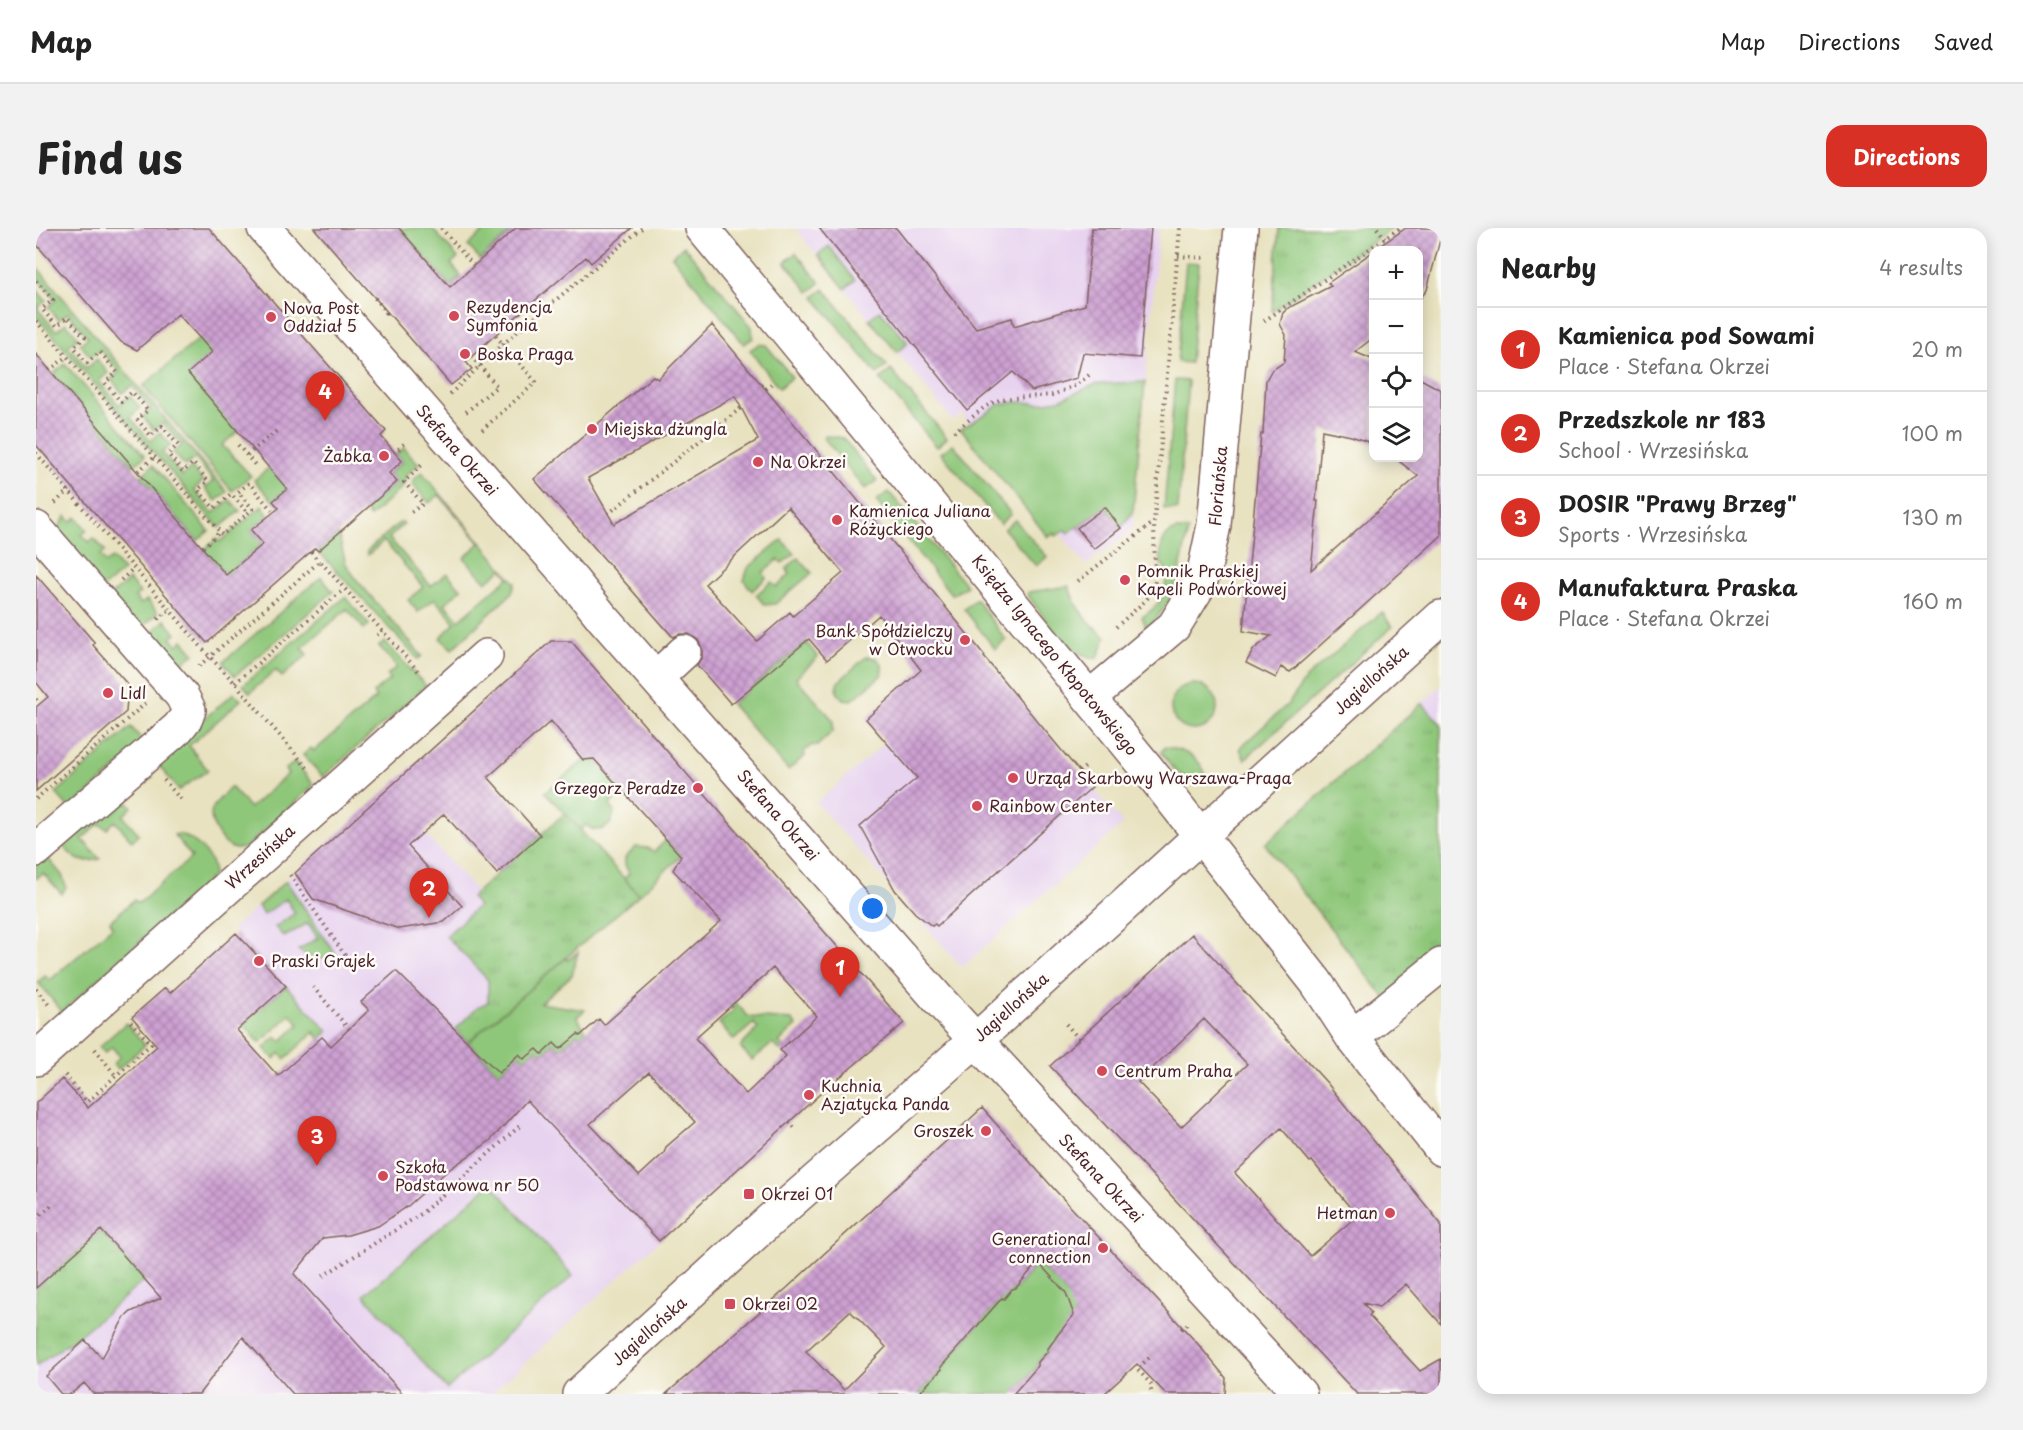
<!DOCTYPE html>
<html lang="en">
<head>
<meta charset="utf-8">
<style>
  :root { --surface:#fff; --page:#f2f2f2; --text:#222; --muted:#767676; --line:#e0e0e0; --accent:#d93025 }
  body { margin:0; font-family:"Playpen Sans",sans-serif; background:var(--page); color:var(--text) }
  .controls { position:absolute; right:18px; top:18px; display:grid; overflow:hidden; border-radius:12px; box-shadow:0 3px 15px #0003 }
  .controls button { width:54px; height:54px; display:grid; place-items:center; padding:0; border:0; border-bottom:2px solid var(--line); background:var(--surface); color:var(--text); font:30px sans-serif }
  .you { position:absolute; left:837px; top:681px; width:21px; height:21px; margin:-15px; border:4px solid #fff; border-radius:50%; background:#1a73e8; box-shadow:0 0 0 9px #1a73e833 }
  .badge { display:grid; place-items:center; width:39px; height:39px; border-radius:50%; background:var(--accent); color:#fff; font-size:20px; font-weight:700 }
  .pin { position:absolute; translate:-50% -50px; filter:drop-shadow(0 2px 3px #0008) }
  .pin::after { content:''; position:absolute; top:32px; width:21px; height:18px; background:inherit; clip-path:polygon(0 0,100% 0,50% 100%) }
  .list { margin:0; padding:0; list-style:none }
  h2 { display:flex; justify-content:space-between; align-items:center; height:78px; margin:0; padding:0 24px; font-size:26px }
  h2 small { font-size:20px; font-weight:400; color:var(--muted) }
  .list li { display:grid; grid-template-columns:39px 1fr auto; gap:18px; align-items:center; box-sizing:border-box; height:84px; padding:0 24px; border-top:2px solid var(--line) }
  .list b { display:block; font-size:22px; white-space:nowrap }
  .list p { margin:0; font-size:20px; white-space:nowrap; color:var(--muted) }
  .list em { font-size:20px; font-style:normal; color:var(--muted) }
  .icon { flex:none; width:33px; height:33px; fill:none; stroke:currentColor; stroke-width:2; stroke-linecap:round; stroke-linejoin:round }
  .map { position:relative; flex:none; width:1405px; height:1166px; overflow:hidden; border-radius:18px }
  header { display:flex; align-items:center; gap:36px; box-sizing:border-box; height:84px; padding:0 30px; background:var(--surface); border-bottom:2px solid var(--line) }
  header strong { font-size:28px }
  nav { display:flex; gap:33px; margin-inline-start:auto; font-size:21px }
  .intro { display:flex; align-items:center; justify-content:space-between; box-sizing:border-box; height:144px; padding:0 36px }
  h1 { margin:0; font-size:42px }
  .button { padding:15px 27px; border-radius:18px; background:var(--accent); color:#fff; font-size:21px; font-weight:700 }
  main { display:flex; gap:36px; padding:0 36px }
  aside { flex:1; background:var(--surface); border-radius:18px; box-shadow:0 3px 15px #0003 }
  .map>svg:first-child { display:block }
</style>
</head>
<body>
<header>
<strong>Map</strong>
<nav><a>Map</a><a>Directions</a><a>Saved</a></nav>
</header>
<div class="intro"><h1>Find us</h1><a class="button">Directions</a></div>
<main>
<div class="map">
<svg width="1405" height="1166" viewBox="0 0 1405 1166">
  <defs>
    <pattern id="park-tufts" width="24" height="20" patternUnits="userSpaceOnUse" patternTransform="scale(1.5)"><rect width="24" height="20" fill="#8fc77a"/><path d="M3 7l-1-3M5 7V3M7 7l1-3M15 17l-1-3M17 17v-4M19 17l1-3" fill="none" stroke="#7daa6a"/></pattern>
    <pattern id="building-cross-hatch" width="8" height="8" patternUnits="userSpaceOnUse" patternTransform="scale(1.5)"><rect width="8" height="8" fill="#cda0d2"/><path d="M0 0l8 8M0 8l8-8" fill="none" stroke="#a882ab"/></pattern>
  </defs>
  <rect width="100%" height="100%" fill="#fdfcf7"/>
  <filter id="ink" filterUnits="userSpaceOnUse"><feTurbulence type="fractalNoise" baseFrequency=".0167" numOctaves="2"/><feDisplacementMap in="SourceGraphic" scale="12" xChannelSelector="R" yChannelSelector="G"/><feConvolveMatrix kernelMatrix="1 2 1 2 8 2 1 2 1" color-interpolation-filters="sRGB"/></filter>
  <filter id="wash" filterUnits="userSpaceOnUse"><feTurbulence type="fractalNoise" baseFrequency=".008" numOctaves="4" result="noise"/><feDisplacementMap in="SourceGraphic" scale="24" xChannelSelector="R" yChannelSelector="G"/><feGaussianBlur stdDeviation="1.35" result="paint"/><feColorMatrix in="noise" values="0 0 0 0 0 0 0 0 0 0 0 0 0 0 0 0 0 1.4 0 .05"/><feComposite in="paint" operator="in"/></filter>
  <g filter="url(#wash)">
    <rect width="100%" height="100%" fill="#e8e2c0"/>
    <!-- built -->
    <path fill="#e7d2ef" d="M759 0H1123L1096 302 1050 337 926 186 917 193Z
      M948 429 1087 596 926 739 780 575Z
      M1405 458V496L1386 475Z
      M350 562 441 664 529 585 603 667 432 814 512 894 623 1013 455 1166H0V1060L64 1003 68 1006 292 803 196 701Z"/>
    <!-- green -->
    <path fill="#8fc77a" stroke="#6c7352" stroke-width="1.5" d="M363 0H396L422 30 415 36 425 48 414 58Z
      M452 0H480L444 31 432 18Z
      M648 18 716 99 717 110 708 116 636 28Z
      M793 18 819 52 809 61 782 27Z
      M760 25 784 55 773 64 749 34Z
      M1150 34 1163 35 1154 135 1141 134Z
      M0 38 191 264 180 273 169 260 177 253 159 230 149 238 137 224 146 217 127 195 118 202 107 189 115 181 96 158 86 165 75 151 83 144 64 121 55 129 44 116 52 109 32 85 23 92 12 79 20 72 0 48Z
      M0 61 10 73 1 80 20 103 30 95 42 109 32 118 51 140 61 131 72 145 63 153 83 177 94 168 104 180 94 189 114 213 124 205 135 217 126 225 146 248 156 240 167 253 158 262 177 285 194 272 204 283 183 300 0 88Z
      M788 61 851 138 841 146 778 69Z
      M844 82 872 115 861 124 833 91Z
      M164 110 176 124 208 198 186 217 215 248 196 263 107 158Z
      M723 116 730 117 756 149 743 160 714 122Z
      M29 136 109 228 97 238 17 146Z
      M855 142 911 210 901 219 844 151Z
      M1139 152 1152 153 1142 282 1128 281Z
      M1109 154 1097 284 1085 300 1069 279 1032 305 1029 302 1020 308 1019 305 1012 309 925 201 963 177 980 174 1003 175 1023 172 1060 156Z
      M791 208 807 210 841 253 829 261 787 209Z
      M917 216 975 286 964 296 905 225Z
      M368 220 383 236 370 247 367 258 334 289 329 282 361 254 353 245 366 234 360 226Z
      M117 237 173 303 161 313 105 248Z
      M234 239H277L237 273 218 252Z
      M386 244 479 355 476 365 416 421 404 410 419 395 399 371 382 384 372 372 387 359 348 313 332 327 331 323 362 296 366 294 368 296 353 310 395 358 411 345 425 361 409 376 423 392 473 349 466 341 450 354 428 330 444 315 403 267 393 275 377 257V252Z
      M853 264 931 358 916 367 840 273Z
      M226 278 233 288 215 302 227 316 190 347 168 322 181 311 184 314Z
      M30 288 35 294 40 289 51 302 46 307 53 314 58 310 69 323 64 328 70 335 76 330 87 343 67 360 19 304Z
      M979 292 1011 329 1000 338 968 301Z
      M1140 302H1152C1144 344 1142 369 1111 401L1106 389C1126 377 1134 360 1128 337H1125C1124 322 1124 308 1140 302Z
      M302 305 310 336 320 351 386 428 382 431 282 323Z
      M746 312 759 326 746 335 742 331 727 345 730 350 716 363 708 352 712 340Z
      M762 330 776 345 739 376 729 377 720 367 735 354 741 359 754 346 750 341Z
      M285 349 297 364 199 448 187 434Z
      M93 352 104 365 99 369 105 376 111 372 122 385 103 402 74 368Z
      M1033 358C1038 379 1053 396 1070 409L1062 430C1029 428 1009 390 991 366L993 364Z
      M309 369 333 397 328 401 311 381 266 420 271 427 246 449 240 442 214 465 207 457Z
      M940 371 970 412 959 421 928 381Z
      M1346 384 1356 399 1209 531 1204 521 1208 516 1253 475 1270 450Z
      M129 392 140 406 135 410 141 417 147 412 158 425 138 443 110 409Z
      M349 414 390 458 287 549 267 527 275 520 278 523 340 470 337 465 354 451 351 447 361 439 343 418Z
      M770 414 782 429 760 450 797 492V503L781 518 776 517 768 523 769 528 752 542 695 476Z
      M830 429 840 430 846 436V447L816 472 807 471 801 464V455Z
      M1135 479a23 23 0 1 1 46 0a23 23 0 1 1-46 0Z
      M198 465 205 472 153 518 172 542 143 562 119 533Z
      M95 499 109 515 34 581 20 565Z
      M1129 519C1149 522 1170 531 1170 554 1149 555 1135 541 1125 524Z
      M555 527 588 563 574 576 578 585 575 595C568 602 559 605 550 597L544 602 509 564Z
      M259 534 278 557 209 620C206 620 202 621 199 621 186 618 172 594 176 582 179 573 189 566 195 559L214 580 252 546 249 542Z
      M111 539 117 548 90 572 96 579 87 588 103 606 96 613 79 593 71 601 63 596 46 611 64 631C42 637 38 630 24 615Z
      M143 606C160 611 180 630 177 648L26 784 2 754 9 748 14 752 77 698 74 693 98 672 103 675 156 629 138 607Z
      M630 612 645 628 603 667 588 650 593 646 589 636V630L600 619 612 620 618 624Z
      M9 627 26 647 30 659 26 666 7 645 0 651V635Z
      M250 653 301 728C286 732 274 732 262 722L282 710 272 695 248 709 239 699 259 685 250 671 227 687 222 678Z
      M542 724 536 747 504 775 549 782 541 789 550 803 544 808 541 806 524 821 518 815 506 826 501 821 488 831 483 826 463 845 432 814 530 730 532 732Z
      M250 758 292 803 284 811 278 804 249 831 244 825 238 831 228 820 240 809 245 813 263 797 255 786 224 815 207 796Z
      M699 774 713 789 756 792 761 798 743 814 747 819 744 822 736 816 716 832 704 819 722 801 718 795 698 812 683 795 698 782 695 777Z
      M90 795 109 817 82 841 77 836 84 829 76 819 69 825 63 819Z
      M455 955 537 1048 411 1161 328 1067Z
      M1000 1037C1018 1047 1031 1065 1042 1083L1011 1122 1012 1123 1002 1134V1138L977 1166H882L906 1141 905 1139 966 1070 976 1061 980 1060Z"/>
    <!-- park -->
    <path fill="url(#park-tufts)" stroke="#6c7352" stroke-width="1.5" d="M1243 0H1357L1236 83Z
      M1386 475 1405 496V725L1349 770 1229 616Z
      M529 585 603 667 432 814 419 802 440 780 452 774V752L410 708 442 678 435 669Z
      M64 1003 109 1052 46 1105 0 1138V1060Z"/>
    <g id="blocks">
      <!-- building -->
      <path fill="url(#building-cross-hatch)" fill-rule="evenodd" d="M0 0H173L350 203 345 208 366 233 353 245 361 254 282 323 279 320 171 415 0 217V126L190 347 227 316 215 302 243 280 237 273 251 261 152 145 176 124 142 86 101 122 85 114 0 16Z
        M278 0H363L414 59 480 0H596L555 35 550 29 459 107 430 134 436 141 415 157Z
        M783 0H860L940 100 976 90 978 98 1049 77 1056 0H1115L1104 130 1047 125 1041 150 996 163 977 144 931 182Z
        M1370 0H1405V8L1391 62 1383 72V22H1338Z
        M1338 23V109L1319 124 1338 132V216L1315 208 1286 202 1280 273H1282L1275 342 1382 248 1359 230H1383V150L1405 162V308L1269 431 1254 444 1245 439 1240 450 1210 435 1218 421 1235 408 1207 403 1225 206H1227L1230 152 1235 143 1248 134 1250 107 1244 96 1247 85 1252 80 1295 58 1292 55Z
        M676 97 869 329 949 428 948 429 1056 559 901 698 899 696 896 698 879 685 859 662 824 598 881 550 830 491 885 442 843 387 791 432 773 411 695 476 661 437 666 429V420L662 412 653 406H644L637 409 498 251 617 148 622 151ZM699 168 722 212 578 296 552 250ZM752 279 807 345 757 388 754 384 721 413 669 356Z
        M1069 279 1085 300 1058 321 1041 300Z
        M0 347 59 415 57 417 92 457 90 484 0 563V479L12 469 0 454Z
        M515 413H535L868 795 785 865 623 1013 491 872 454 913 411 943 372 978 342 998 312 1007 287 1010 258 1046 367 1166H257L207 1109 163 1166H58L48 1155 35 1166H25L10 1148 49 1112 66 1130 88 1090 95 1084 125 1070 65 1002 0 1060V875L26 851 52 880 121 818 96 789 129 760 134 765 200 705 250 758 201 802 242 848 286 809 295 818 333 782 325 774 360 743 463 845 483 826 488 831 501 821 506 826 518 815 524 821 542 806 544 808 563 791 568 797 685 693 637 642 645 628 558 531 547 532 515 493 452 549 504 607 461 646 408 586 372 618 426 678 408 694 363 701 277 671 259 645ZM737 740 781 788 744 822 750 828 710 866 659 810ZM613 844 659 894 630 919 628 925 603 948 554 896Z
        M1156 706 1291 855 1405 996V1096L1370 1056 1343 1079 1327 1075 1335 1085 1333 1088 1384 1143 1405 1131V1166H1321L1014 838ZM1168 791 1211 836 1145 899 1102 854ZM1245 900 1274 934 1276 933 1321 988 1274 1028 1199 945Z
        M946 880 1019 962 1161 1115 1190 1150 1189 1166H1130L1101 1136 1068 1166H977L1002 1138V1134L1012 1123 1011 1122 1023 1105 1038 1087 1030 1065 1002 1034 980 1060 976 1061 968 1071 966 1070 905 1139 906 1141 882 1166H630L751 1060ZM814 1083 850 1119 808 1162 770 1123Z"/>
    </g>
  </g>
  <g filter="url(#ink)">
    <use href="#blocks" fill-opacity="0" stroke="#81635f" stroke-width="1.5"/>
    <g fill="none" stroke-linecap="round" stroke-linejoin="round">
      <defs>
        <path id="minor" d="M228 0 537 353 566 389 902 771 1264 1166
          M666 0 1111 540 1280 754 1316 809 1405 921
          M0 300 146 468 153 482 150 490 142 500 0 622
          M621 449 648 424
          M1054 469 1138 398 1162 359 1168 344 1178 297 1205 0
          M1316 809 1405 737
          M0 831 450 428
          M543 1166 733 993 940 812 1405 389"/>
      </defs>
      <!-- minor casing -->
      <use href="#minor" stroke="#81635f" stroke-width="36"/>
      <!-- path -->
      <path stroke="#81635f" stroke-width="4" stroke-dasharray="1.5 4.5" stroke-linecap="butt" d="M405 0 437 37
        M1341 0 1349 10
        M1142 28 1170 30
        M0 53 17 72 6 81 21 98 31 89 49 109 38 119 51 135 64 124 81 144 69 155 85 174 96 164 112 182 101 191 115 208 126 198 142 217 132 226 147 244 157 235 172 253 162 262 178 280 195 266 212 285
        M339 70 350 85 346 88
        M0 93 184 304
        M1228 93 1364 0
        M13 142 31 129
        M304 151 308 148
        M730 161 735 156
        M414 166 467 116 606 0
        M430 184 461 158 435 128
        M446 202 500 154 459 107
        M918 204 950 178 965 171 1016 167 1041 157 1053 147
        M202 217 219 237
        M0 225 174 429 199 455 273 542
        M358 225 368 216
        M211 227 243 201
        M102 243 119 229
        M19 275 36 259
        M375 284 387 276 368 254 386 237
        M572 286 705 180
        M167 319 184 304 186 307 217 281 202 264 213 255 238 285
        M275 324 283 334
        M85 352 98 340
        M1042 353 1118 294
        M122 391 133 382
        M1080 399 1110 372 1115 366 1119 353 1118 293 1144 0
        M341 407 346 403
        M163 438 284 333 384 445
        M199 455 308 361
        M0 471 2 474
        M1043 544 1049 539
        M128 552 145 572
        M0 571 111 474
        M254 647 315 736
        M277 759 313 801
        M0 761 13 777
        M1030 796 1043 811
        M59 821 80 848
        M29 847 51 874 115 816 92 791
        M753 894 759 900
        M0 990 17 976
        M287 1048 385 986 486 896
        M1145 1101 1151 1096
        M1113 1130 1101 1141 1115 1156V1166"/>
      <!-- minor -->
      <use href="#minor" stroke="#fff" stroke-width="33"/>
    </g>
  </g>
  <!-- markers -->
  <g fill="#d1495b" stroke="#fdfcf7" stroke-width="2">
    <circle cx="418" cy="88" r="6"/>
    <circle cx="235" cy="89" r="6"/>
    <circle cx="429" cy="126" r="6"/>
    <circle cx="556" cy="201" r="6"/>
    <circle cx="348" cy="228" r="6"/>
    <circle cx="722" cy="234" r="6"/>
    <circle cx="801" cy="292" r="6"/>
    <circle cx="1089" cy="352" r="6"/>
    <circle cx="929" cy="412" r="6"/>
    <circle cx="72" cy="465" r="6"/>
    <circle cx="977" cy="550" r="6"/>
    <circle cx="662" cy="560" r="6"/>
    <circle cx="941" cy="578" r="6"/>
    <circle cx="223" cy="733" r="6"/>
    <circle cx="1066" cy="843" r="6"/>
    <circle cx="773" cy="867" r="6"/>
    <circle cx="950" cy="903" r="6"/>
    <circle cx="347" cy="948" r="6"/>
    <rect x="707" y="960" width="12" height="12" rx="3"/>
    <circle cx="1354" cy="985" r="6"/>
    <circle cx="1067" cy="1020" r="6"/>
    <rect x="688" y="1070" width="12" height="12" rx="3"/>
  </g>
  <g text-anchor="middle" stroke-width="5" stroke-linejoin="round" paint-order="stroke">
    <!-- poi labels -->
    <g font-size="16" fill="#4a1f2b" stroke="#fdfcf7" text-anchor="start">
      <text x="430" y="85">Rezydencja<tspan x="430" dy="18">Symfonia</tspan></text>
      <text x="247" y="86">Nova Post<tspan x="247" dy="18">Oddział 5</tspan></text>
      <text x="441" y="132">Boska Praga</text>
      <text x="568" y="207">Miejska dżungla</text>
      <text x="336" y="234" text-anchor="end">Żabka</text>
      <text x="734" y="240">Na Okrzei</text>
      <text x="813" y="289">Kamienica Juliana<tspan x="813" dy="18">Różyckiego</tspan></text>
      <text x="1101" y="349">Pomnik Praskiej<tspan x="1101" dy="18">Kapeli Podwórkowej</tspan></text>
      <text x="917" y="409" text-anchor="end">Bank Spółdzielczy<tspan x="917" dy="18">w Otwocku</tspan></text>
      <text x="84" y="471">Lidl</text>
      <text x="989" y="556">Urząd Skarbowy Warszawa-Praga</text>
      <text x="650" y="566" text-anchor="end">Grzegorz Peradze</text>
      <text x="953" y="584">Rainbow Center</text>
      <text x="235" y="739">Praski Grajek</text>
      <text x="1078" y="849">Centrum Praha</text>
      <text x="785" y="864">Kuchnia<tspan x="785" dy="18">Azjatycka Panda</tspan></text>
      <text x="938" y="909" text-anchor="end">Groszek</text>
      <text x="359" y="945">Szkoła<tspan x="359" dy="18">Podstawowa nr 50</tspan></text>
      <text x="725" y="972">Okrzei 01</text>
      <text x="1342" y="991" text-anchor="end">Hetman</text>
      <text x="1055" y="1017" text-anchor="end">Generational<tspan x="1055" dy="18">connection</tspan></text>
      <text x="706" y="1082">Okrzei 02</text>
    </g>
    <!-- street labels -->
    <g font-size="16" fill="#4a1f2b" stroke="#fdfcf7">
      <text transform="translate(421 222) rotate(49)" y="6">Stefana Okrzei</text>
      <text transform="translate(1182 258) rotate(-85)" y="6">Floriańska</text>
      <text transform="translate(1019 427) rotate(51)" y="6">Księdza Ignacego Kłopotowskiego</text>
      <text transform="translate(1335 452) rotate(-42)" y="6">Jagiellońska</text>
      <text transform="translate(742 587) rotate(49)" y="6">Stefana Okrzei</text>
      <text transform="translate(224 629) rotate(-42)" y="6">Wrzesińska</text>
      <text transform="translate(975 779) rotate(-42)" y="6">Jagiellońska</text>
      <text transform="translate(1065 950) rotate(47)" y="6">Stefana Okrzei</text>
      <text transform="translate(613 1103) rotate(-42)" y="6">Jagiellońska</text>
    </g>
  </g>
</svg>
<div class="controls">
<button>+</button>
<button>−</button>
<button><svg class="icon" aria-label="locate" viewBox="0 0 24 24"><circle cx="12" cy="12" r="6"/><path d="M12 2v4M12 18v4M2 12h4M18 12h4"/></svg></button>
<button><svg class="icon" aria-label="layers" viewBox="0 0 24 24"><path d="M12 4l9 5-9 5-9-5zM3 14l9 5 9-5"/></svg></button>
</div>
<div class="you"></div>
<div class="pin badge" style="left:804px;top:769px">1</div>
<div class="pin badge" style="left:393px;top:690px">2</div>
<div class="pin badge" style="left:281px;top:938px">3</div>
<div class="pin badge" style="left:289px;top:193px">4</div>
</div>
<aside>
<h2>Nearby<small>4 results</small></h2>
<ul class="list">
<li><span class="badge">1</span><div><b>Kamienica pod Sowami</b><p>Place · Stefana Okrzei</p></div><em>20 m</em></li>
<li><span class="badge">2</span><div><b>Przedszkole nr 183</b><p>School · Wrzesińska</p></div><em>100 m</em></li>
<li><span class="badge">3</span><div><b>DOSIR &quot;Prawy Brzeg&quot;</b><p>Sports · Wrzesińska</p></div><em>130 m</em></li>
<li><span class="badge">4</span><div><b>Manufaktura Praska</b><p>Place · Stefana Okrzei</p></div><em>160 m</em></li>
</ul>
</aside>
</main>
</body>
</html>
